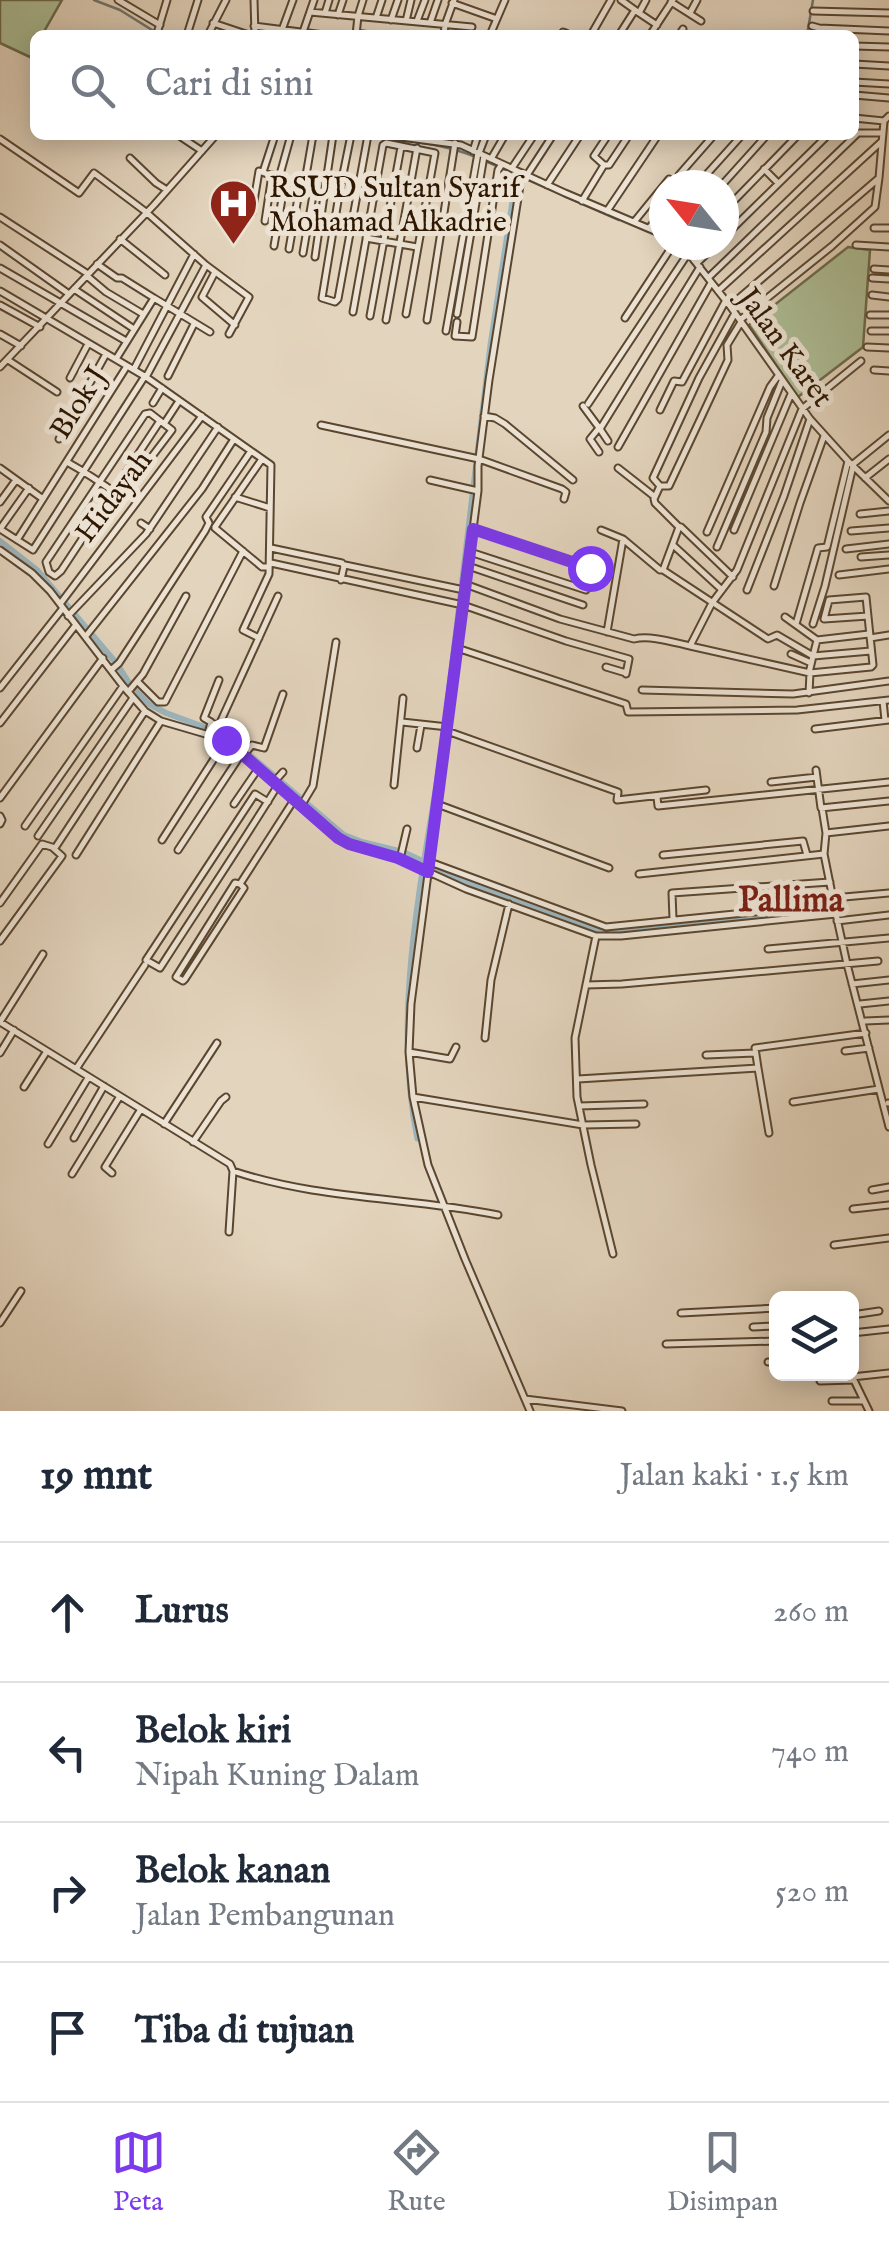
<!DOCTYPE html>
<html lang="id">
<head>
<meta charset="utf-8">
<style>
  :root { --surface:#fff; --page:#f6f6f7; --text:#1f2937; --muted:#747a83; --line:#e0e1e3; --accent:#7c3aed }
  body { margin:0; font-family:"IM FELL English",serif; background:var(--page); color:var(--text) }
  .controls { position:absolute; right:30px; bottom:30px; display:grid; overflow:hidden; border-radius:15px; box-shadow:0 5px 25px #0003 }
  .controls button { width:90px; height:90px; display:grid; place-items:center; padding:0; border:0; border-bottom:2px solid var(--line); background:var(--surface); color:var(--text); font:50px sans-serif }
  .compass { position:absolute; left:649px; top:170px; width:90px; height:90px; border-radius:50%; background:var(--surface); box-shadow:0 5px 25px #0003; rotate:300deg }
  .stop { position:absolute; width:30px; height:30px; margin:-22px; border:8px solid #7c3aed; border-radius:50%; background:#fff }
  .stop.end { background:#7c3aed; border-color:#fff; box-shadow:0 2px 10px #0008 }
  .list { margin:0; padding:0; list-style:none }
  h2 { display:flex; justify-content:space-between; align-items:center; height:130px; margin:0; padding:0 40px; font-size:42px }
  h2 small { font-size:32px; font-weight:400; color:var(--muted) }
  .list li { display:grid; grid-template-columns:65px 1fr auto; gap:30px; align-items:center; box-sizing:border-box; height:140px; padding:0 40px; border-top:2px solid var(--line) }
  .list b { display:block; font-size:38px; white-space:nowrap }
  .list p { margin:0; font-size:32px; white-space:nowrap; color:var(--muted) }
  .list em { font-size:32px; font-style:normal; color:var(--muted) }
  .icon { flex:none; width:55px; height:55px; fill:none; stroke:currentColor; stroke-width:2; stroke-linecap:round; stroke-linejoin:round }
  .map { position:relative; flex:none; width:889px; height:1411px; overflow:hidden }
  .search { position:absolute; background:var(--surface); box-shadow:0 5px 25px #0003; left:30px; right:30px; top:30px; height:110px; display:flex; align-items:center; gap:25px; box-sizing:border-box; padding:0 35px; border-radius:15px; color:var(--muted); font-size:38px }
  .sheet { height:690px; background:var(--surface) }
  nav { display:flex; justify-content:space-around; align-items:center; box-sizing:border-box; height:140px; border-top:2px solid var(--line); background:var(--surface); font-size:28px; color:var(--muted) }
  nav a { display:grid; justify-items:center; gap:5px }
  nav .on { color:var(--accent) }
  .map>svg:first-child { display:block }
</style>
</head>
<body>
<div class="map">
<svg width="889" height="1411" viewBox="0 0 889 1411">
  <rect width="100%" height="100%" fill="#e3d4bd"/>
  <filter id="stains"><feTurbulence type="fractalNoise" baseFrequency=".002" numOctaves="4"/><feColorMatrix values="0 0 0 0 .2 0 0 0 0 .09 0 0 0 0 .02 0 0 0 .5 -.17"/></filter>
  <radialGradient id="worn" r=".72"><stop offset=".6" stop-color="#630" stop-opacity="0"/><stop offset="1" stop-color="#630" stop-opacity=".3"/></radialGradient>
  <!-- green -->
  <path fill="#adbe96" stroke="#6d6a4b" stroke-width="2.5" d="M0 0H62L42 35H35V48L30 57 0 43Z
    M848 247 870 250 863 347 798 397 749 325Z"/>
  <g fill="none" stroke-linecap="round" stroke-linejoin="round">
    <!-- stream -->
    <path stroke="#707671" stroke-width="2.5" d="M94 0 120 10 160 35
      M807 35 813 0
      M338 135C385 139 432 139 476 157
      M483 160 619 220"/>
    <!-- canal -->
    <path stroke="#9cb5bd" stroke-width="5" d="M443 737 490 345 516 175
      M417 1139C391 1013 422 878 441 753"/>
    <!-- river -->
    <path stroke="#9cb5bd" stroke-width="6" d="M0 541 37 570 117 664 131 686 149 704 166 713 226 735 344 835 362 842 403 852 474 885 596 929 606 931 828 911"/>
    <defs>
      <path id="minor" d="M118 0 160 25
        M254 0 255 35
        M621 0 635 10
        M671 2 701 21
        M452 3 497 19
        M813 11 889 13
        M310 12 472 27
        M325 13 329 0
        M639 13 657 25
        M690 13 697 0
        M338 15 343 0
        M376 18 382 0
        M391 20 398 0
        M406 21 411 0
        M417 21 425 0
        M213 23 249 35
        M430 23 438 0
        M254 26 324 35
        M812 26 819 28 889 31
        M158 30 167 0
        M282 30 293 0
        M303 32 314 0
        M356 33 370 35
        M187 35 198 0
        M208 35 226 0
        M356 35 358 16 363 0
        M444 35 445 25 454 0
        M490 35 505 0
        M561 35 563 32 566 33
        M591 35 611 0
        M619 35 635 10 639 13 646 0
        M650 35 673 0
        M679 35 683 29
        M854 46 889 47
        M854 64 889 66
        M854 82 889 84
        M854 95 889 98
        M854 118 884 121
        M178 135 202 151
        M351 135 340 189 322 298 335 302 338 299 368 135
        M386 135 461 145 565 193 664 235
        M0 139 79 193 94 173 146 212 206 265 249 297 229 334
        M650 147 658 135
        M473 151 478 135
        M479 153 486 135
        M130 158 156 183 167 190
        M491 159 505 135
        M604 165 594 156 608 135
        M512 168 534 135
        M764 169 778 183
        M263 172 275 135
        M522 173 489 380 478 466V491L411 1004 409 1052 413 1097 428 1165 465 1259 530 1411
        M527 175 553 135
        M279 178 291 135
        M547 185 580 135
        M687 185 679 175 714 135
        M697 185 742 135
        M722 185 767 135
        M304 187 313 135
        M582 201 604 165H609L629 135
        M607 211 650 147
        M724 211 798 135
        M252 213 259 171 300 186
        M0 217 88 274
        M265 221 272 175
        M634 222 669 179
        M649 228 664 210
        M874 228H889
        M724 237 828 135
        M366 238 417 247
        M120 239 165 275
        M0 245 69 294
        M682 245 730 306 810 419 848 461 889 501
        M856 245 889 247
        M274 246 285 181
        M289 249 300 186 312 189 313 195 303 253
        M315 257 333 135
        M697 263 716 245
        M97 264 117 278H122L154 298
        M0 268 126 341
        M874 269 889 270
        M215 272 202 297 235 325
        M87 276 106 292 143 314
        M709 277 858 133H882
        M872 278 889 279
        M74 289 134 329
        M0 291 146 377 271 465 269 574 243 630 259 638
        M718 291 881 142
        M872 295 889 297
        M0 305 40 327
        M730 306 879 178 884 121 889 116
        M353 312 383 145 386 143 435 153 406 314
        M735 313 699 378 653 478 660 486 654 499 655 503 679 527 663 570 768 639 777 635 813 656 809 673
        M457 314 484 156
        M870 315H889
        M370 316 401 147
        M625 318 673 245
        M386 320 417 148
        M427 320 455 143
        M740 320 832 246 875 207 879 178
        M457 322 455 336 472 337 498 170 502 164
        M446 331 478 153
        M871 331H889
        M0 334 21 346
        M867 347 889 348
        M116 359 154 298 210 332
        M8 360 57 392
        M861 361 802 409 737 570 712 603 690 646 810 673 871 667 873 665 866 597 829 600 824 619 868 616
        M0 367 154 205 216 135
        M134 369 194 254
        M874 370 889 371
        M168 376 194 324
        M146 377 206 265
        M70 378 88 344
        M153 403 162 388
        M588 404 689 252
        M583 406 600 429 700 267
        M660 410 674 381 682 382 726 300
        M484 416 495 418 505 424 573 480
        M164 424 179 401
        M321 425 479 459 562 489 566 492 564 499
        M599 428 590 439 599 452
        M600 429 608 441
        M59 439 106 354
        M618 447 711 283
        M67 462C85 472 103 484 120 496H122L172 430 150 413 145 414 46 562 49 572 55 576 61 571 160 421
        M852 465 889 435
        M0 468 43 499
        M618 468 655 497
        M865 478 889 459
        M430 480 478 491
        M660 486H669L728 360 727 345 741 322
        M235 497 270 508
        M0 502 16 480
        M860 514 889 511
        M141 523 150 529
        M215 527 262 459
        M681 527 733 577
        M215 528 262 567H268
        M0 529 33 550 145 376
        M0 529 29 488
        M473 529 590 568
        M601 530 623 539 660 570H663
        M734 530 791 394
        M851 531 889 528
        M707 532 770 387 778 376
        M17 540 127 366
        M673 545 722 590
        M717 547 766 432 767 418 782 381
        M271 548 342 563 344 566 341 580
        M846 549 889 544
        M0 550 32 573 50 591 123 686 145 711 161 721 226 740 343 841 400 859 466 889 596 936H621L836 914
        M470 552 586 590
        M861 557 889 555
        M271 563 463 605 566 641 629 659 626 674
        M345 565 464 590
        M468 566 583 605
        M839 575 889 569
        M465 584 560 619 634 639C650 635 672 642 690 646
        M774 586 800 503 824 436
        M747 590 784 496 810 419
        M60 604 202 416
        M68 616 146 534 218 427
        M785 617 817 640 869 634
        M796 624 818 548 827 547 848 461
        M813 624 825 586 853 466
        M607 632 623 539
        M86 636 202 489 234 439
        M870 638 889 635
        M817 640 813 656 871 651
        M457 648 626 704 628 712 797 710 889 700
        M791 654 811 663
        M606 667 626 673
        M111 670 119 663 205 531 209 523 206 517 251 451
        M138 682 158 702H165L243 551
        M0 688 63 608
        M642 690 793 694 889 681
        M128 692 143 674 186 596
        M809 693 810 673
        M883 701 885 720
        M211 722 204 718 219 680
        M402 722 448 727
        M0 723 75 626
        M815 729 889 720
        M447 731 618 792 617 800 706 790
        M208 733 211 723 219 725 278 596
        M417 748 421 725
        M244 755 252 745 264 748 283 694
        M816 770 821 808 889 801
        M274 782 283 772
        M771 782 817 777
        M394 785 403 698
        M657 797 658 806 889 782
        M0 798 103 658
        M268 802 255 794 146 960 160 968C199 907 240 847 278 785
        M234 804 258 769
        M437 804 609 868
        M301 806 313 786 336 642
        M822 808 826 833 824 854 834 904
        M0 816 2 820 0 824
        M25 826 123 686
        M826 833 889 826
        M38 836 133 698
        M162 840 226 740
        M178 850 242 753
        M76 855 161 721
        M663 855 803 841 807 855
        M400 859 407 829
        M430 862 606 927 834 904
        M639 874 824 854
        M240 884 244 888 185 979 183 981 176 977 235 883 240 884 294 800
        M833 898 889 893
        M0 903 42 844 55 848 145 711
        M836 914 847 964 889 1127
        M673 919 672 893 830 882
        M837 921 889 915
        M596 936 575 1038 577 1097 591 1165 613 1254
        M0 941 62 856 53 848
        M768 949 889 938
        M852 984 889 980
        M586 985 622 984 878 961
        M860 1004 889 1001
        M865 1021 889 1020
        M0 1022 230 1164 233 1171 229 1232
        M0 1022 43 954
        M485 1038 491 980 509 904
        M845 1051 869 1048
        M409 1052 450 1059 456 1047
        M0 1053 14 1030
        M706 1055 755 1053
        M758 1068 769 1133
        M76 1069 145 965
        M578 1079 758 1068 755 1048 866 1033
        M24 1087 47 1051
        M413 1097 583 1125 636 1124
        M793 1102 879 1089
        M888 1103H889
        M579 1106 644 1104
        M164 1124 217 1043
        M74 1138 104 1086
        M193 1142 221 1101 226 1097
        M48 1144 88 1078
        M233 1171C319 1200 410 1197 498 1215
        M112 1173 105 1167 141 1109
        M72 1174 120 1096
        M872 1190 889 1187
        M853 1209 889 1205
        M834 1245 889 1238
        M681 1313 776 1308
        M852 1315 879 1311
        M0 1323 21 1291
        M753 1327 776 1326
        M852 1333 889 1329
        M666 1344 776 1341
        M768 1362H776
        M851 1374 869 1411
        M852 1377 889 1373
        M820 1381 854 1380
        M525 1399 622 1411
        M832 1401H864"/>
    </defs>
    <!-- minor casing -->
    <use href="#minor" stroke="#5a462f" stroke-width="9"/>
    <!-- minor -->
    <use href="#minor" stroke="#ede3d4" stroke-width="5"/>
  </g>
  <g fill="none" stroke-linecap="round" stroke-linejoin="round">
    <!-- route -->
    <path stroke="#7c3aed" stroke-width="12" d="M226 740 338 838 349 844 398 858 428 872 473 529 590 568"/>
  </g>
  <!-- icons -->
  <defs>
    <symbol id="hospital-pin" viewBox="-11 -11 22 30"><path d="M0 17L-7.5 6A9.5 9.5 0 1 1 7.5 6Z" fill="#8f2418" stroke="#ede3d4"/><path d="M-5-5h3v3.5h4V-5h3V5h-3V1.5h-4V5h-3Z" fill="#fff"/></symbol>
  </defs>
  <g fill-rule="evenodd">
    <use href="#hospital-pin" x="206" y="176" width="55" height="75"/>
  </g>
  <g text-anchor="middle" stroke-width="10" stroke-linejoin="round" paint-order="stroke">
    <!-- poi labels -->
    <g font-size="30" fill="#2d1700" stroke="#ede3d4" text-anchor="start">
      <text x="269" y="197">RSUD Sultan Syarif<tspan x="269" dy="34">Mohamad Alkadrie</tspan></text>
    </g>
    <!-- street labels -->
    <g font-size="30" fill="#2d1700" stroke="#ede3d4">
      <text transform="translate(786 347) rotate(54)" y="10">Jalan Karet</text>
      <text transform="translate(78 402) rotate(-58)" y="10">Blok J</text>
      <text transform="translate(113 496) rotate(-53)" y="10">Hidayah</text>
    </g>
    <!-- quarter labels -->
    <g font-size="35" font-weight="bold" fill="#7a1f14" stroke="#ede3d4">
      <text x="791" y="911">Pallima</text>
    </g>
  </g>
  <rect width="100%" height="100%" filter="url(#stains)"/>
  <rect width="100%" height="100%" fill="url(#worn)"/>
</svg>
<div class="controls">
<button><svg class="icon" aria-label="layers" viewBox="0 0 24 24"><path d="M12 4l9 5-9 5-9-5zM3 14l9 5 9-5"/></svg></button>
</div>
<svg class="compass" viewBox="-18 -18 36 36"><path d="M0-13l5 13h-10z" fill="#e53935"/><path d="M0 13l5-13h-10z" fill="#747a83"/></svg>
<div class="stop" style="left:590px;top:568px"></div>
<div class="stop end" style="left:226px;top:740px"></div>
<div class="search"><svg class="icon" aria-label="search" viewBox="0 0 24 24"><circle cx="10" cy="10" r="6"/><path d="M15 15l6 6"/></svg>Cari di sini</div>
</div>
<section class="sheet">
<h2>19 mnt<small>Jalan kaki · 1.5 km</small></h2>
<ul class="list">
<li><svg class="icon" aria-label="ahead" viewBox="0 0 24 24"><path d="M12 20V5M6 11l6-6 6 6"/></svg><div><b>Lurus</b></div><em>260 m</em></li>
<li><svg class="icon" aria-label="left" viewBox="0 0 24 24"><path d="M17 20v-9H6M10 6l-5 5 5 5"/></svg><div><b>Belok kiri</b><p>Nipah Kuning Dalam</p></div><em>740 m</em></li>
<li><svg class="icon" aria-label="right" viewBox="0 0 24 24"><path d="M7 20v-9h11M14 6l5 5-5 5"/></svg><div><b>Belok kanan</b><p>Jalan Pembangunan</p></div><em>520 m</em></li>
<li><svg class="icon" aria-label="arrive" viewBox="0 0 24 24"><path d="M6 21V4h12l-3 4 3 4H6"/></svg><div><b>Tiba di tujuan</b></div></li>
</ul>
</section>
<nav>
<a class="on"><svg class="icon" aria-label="map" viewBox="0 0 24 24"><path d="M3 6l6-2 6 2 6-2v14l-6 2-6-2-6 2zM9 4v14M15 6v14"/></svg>Peta</a>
<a><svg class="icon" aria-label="directions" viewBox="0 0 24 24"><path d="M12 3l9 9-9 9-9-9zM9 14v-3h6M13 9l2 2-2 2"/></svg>Rute</a>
<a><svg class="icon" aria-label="saved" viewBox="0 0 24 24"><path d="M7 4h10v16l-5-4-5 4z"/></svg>Disimpan</a>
</nav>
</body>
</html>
